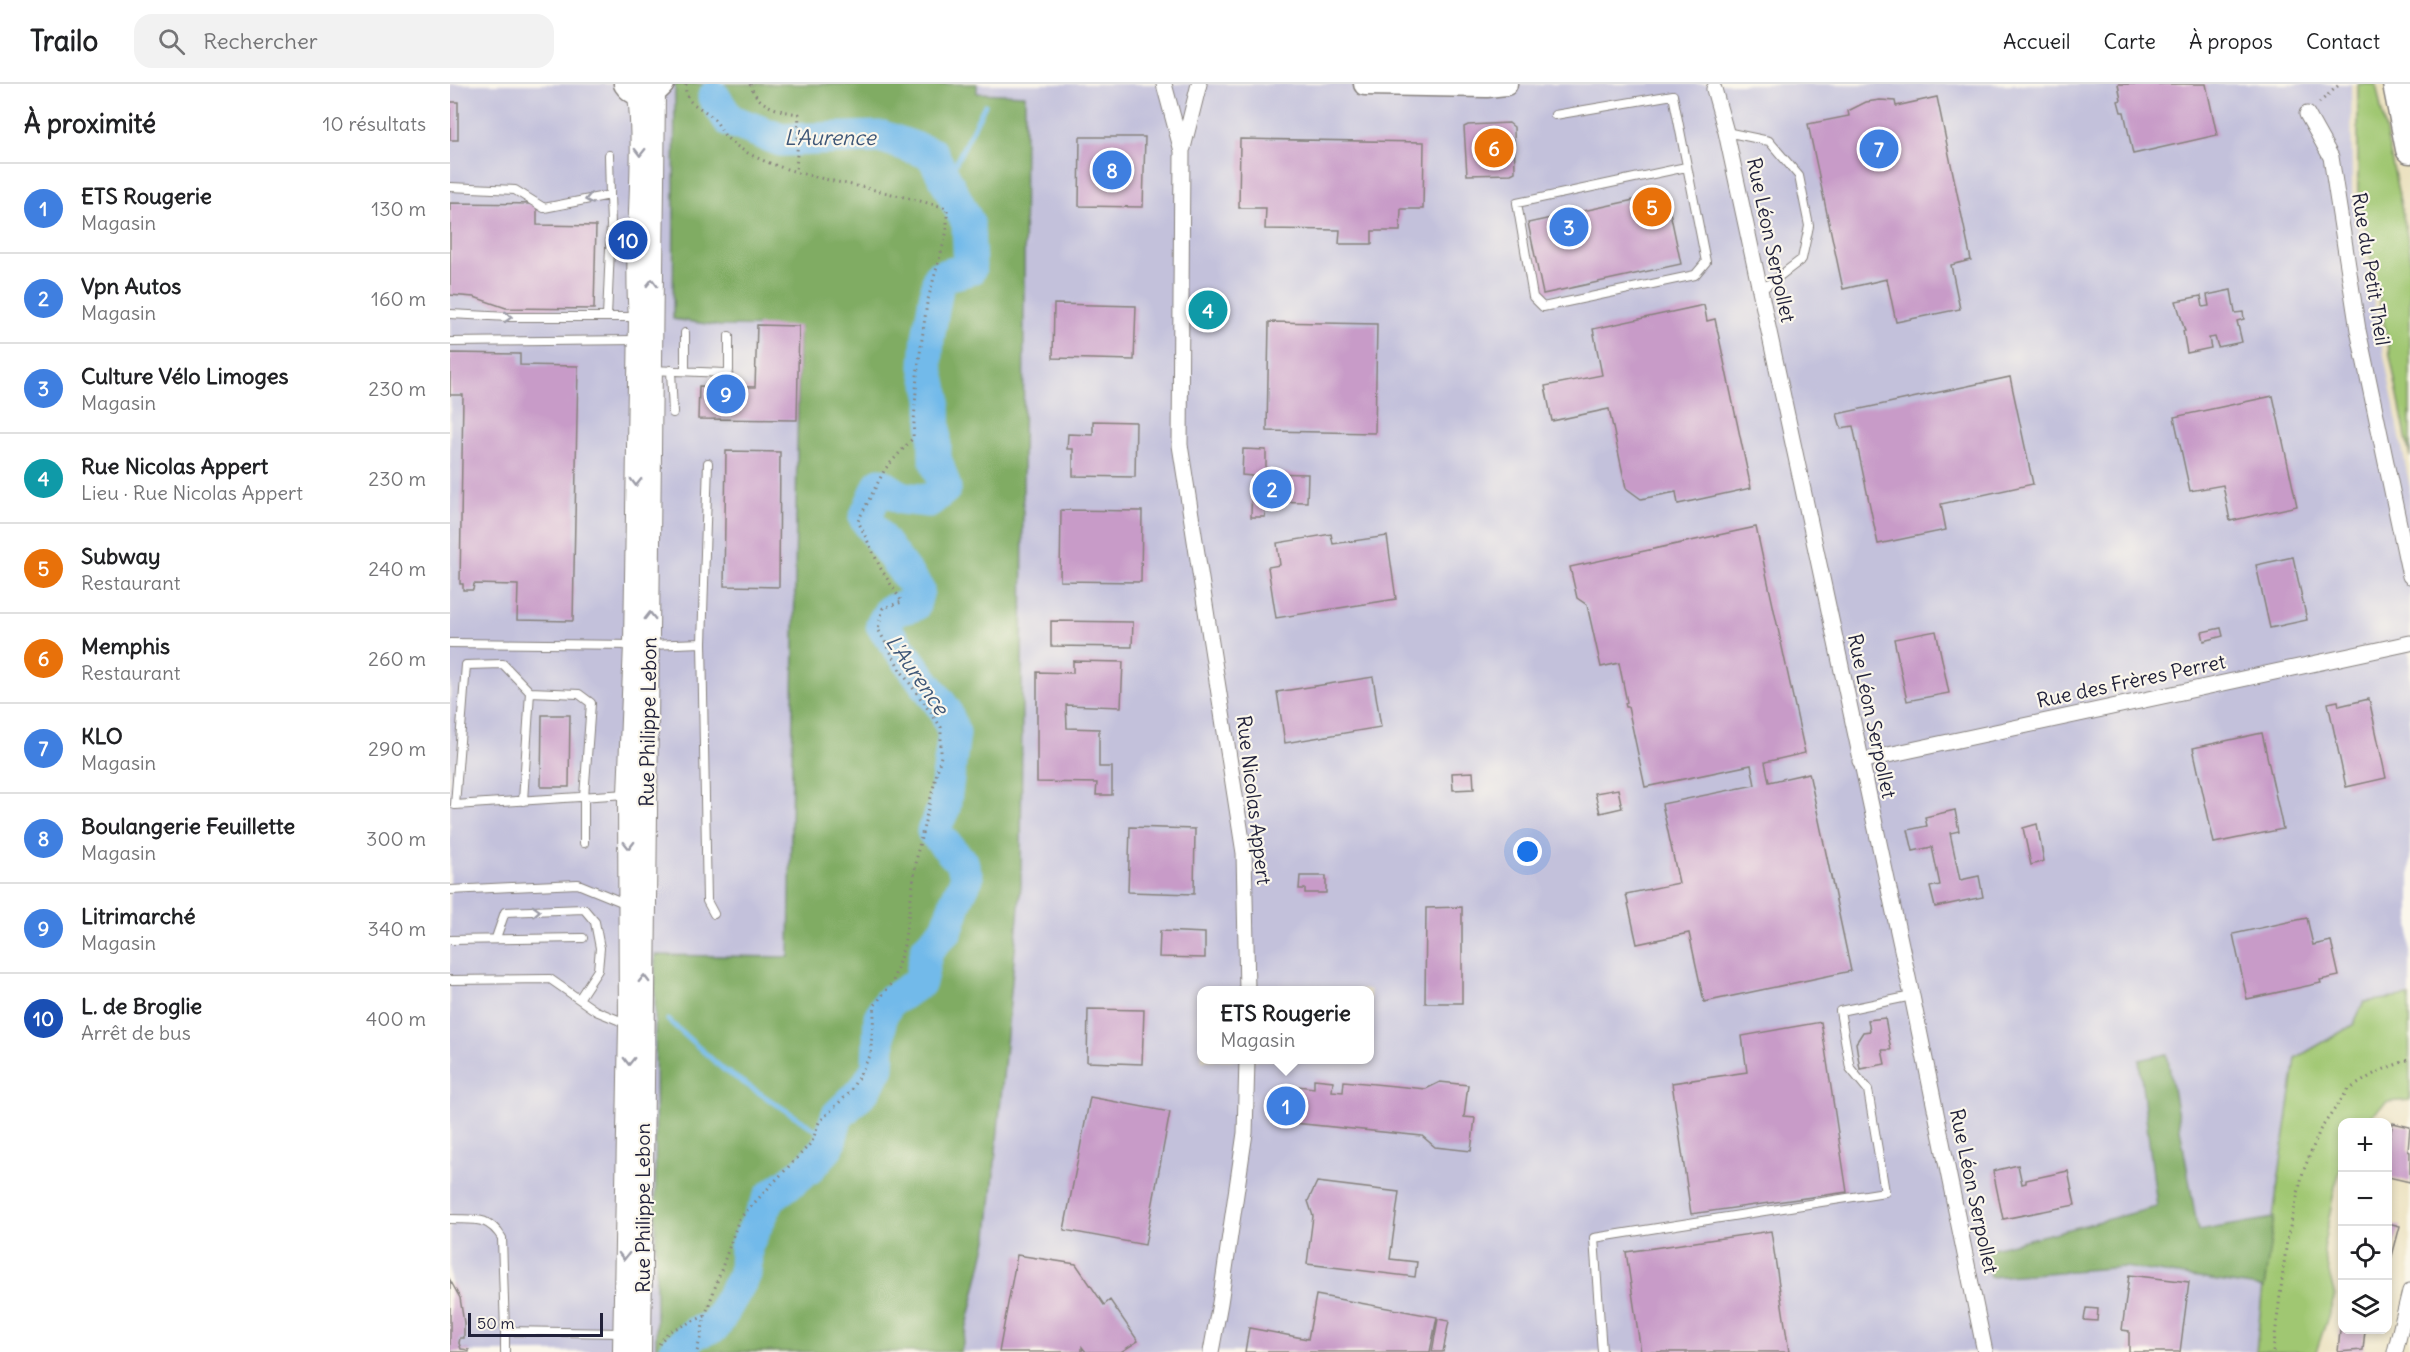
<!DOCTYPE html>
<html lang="fr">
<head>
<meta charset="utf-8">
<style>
  :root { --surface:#fff; --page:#f2f2f2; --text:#202124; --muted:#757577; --line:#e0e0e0; --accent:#db2777 }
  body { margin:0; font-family:Delius,sans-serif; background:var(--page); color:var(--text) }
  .controls { position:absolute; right:18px; bottom:18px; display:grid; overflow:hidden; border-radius:12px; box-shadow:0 3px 9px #0003 }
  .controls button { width:54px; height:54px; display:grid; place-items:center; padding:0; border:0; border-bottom:2px solid var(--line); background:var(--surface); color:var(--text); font:30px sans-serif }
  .scale { position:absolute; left:18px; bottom:15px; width:135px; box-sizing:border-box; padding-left:6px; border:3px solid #22223b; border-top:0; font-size:16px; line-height:21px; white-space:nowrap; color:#22223b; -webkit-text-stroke:4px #fbf7ec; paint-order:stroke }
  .you { position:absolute; left:1078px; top:768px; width:21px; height:21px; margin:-15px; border:4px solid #fff; border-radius:50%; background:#1a73e8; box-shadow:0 0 0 9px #1a73e833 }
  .badge { display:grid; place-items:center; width:39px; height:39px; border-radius:50%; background:var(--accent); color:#fff; font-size:20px; font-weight:700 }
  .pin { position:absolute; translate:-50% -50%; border:3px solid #fff; box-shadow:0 2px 6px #0006 }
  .popup { position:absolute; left:747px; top:902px; width:177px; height:78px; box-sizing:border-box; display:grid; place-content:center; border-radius:12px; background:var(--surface); filter:drop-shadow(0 2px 4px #0005); font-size:20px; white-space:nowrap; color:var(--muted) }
  .popup b { font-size:22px; color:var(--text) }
  .popup::after { content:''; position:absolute; left:50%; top:100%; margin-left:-12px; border:12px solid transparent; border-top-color:var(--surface) }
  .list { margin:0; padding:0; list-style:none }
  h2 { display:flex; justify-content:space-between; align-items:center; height:78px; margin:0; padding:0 24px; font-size:26px }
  h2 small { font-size:20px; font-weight:400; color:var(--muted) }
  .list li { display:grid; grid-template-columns:39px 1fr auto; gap:18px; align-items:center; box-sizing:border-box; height:90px; padding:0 24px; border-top:2px solid var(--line) }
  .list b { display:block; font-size:22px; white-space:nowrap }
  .list p { margin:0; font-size:20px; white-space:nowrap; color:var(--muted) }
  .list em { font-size:20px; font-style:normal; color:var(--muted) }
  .icon { flex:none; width:33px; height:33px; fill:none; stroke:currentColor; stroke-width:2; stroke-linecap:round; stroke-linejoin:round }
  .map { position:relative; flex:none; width:1960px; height:1268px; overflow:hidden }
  header { display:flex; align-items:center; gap:36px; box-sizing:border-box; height:84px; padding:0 30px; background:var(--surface); border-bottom:2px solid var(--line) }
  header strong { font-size:28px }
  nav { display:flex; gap:33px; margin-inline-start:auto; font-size:21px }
  .search { width:420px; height:54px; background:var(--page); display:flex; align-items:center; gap:15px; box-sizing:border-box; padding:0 21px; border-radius:18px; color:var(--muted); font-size:22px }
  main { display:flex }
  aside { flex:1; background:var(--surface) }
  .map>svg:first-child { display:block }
</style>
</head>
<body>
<header>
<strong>Trailo</strong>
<div class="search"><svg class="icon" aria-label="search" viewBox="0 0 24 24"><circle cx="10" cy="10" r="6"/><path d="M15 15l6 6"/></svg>Rechercher</div>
<nav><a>Accueil</a><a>Carte</a><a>À propos</a><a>Contact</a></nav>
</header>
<main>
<aside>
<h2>À proximité<small>10 résultats</small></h2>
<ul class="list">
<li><span class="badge" style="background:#3f7fe0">1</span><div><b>ETS Rougerie</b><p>Magasin</p></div><em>130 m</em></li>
<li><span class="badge" style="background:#3f7fe0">2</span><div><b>Vpn Autos</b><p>Magasin</p></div><em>160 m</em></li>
<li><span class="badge" style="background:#3f7fe0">3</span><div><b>Culture Vélo Limoges</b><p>Magasin</p></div><em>230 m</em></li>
<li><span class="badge" style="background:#0f9aa8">4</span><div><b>Rue Nicolas Appert</b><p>Lieu · Rue Nicolas Appert</p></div><em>230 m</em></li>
<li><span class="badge" style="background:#e8710a">5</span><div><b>Subway</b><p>Restaurant</p></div><em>240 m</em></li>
<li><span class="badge" style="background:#e8710a">6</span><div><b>Memphis</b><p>Restaurant</p></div><em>260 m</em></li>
<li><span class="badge" style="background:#3f7fe0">7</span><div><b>KLO</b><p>Magasin</p></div><em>290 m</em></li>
<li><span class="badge" style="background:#3f7fe0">8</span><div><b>Boulangerie Feuillette</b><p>Magasin</p></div><em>300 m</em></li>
<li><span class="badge" style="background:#3f7fe0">9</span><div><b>Litrimarché</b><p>Magasin</p></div><em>340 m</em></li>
<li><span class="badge" style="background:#1a4fb4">10</span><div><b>L. de Broglie</b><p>Arrêt de bus</p></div><em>400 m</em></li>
</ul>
</aside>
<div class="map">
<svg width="1960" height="1268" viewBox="0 0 1960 1268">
  <rect width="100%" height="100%" fill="#fbf7ec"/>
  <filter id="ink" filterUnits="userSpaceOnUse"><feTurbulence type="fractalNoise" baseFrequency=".0167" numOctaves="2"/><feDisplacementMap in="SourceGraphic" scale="12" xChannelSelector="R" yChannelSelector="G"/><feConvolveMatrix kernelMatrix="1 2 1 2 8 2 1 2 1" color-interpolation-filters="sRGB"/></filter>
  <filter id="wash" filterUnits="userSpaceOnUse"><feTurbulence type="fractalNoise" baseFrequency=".008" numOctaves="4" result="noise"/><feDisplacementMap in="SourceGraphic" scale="24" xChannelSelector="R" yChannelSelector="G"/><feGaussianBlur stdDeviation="1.35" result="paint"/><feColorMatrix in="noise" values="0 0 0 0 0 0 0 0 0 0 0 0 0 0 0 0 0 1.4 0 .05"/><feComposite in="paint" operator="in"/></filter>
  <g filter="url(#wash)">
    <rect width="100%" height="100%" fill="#ece2c1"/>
    <!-- industrial -->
    <path fill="#c3c1db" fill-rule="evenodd" d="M0 0H233L270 242H349L339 873 205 872 206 1268H0Z
      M527 0H1901L1902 108 1960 404V911L1914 918 1903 941 1846 974 1824 1134 1748 1147 1717 970 1689 976 1707 1123 1536 1167 1540 1193 1675 1183 1813 1202 1805 1268H511L538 1152 571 801 575 11 527 9ZM752 906H920V976H752Z"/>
    <!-- green -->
    <path fill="#a0c772" stroke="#617456" stroke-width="1.5" d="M1908 0H1926L1960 166V373L1908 107Z
      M1959 912 1960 1016 1937 1018 1913 1038H1892V1081L1885 1103 1873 1165 1885 1212 1866 1268H1806L1813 1202 1846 974 1903 941 1914 918Z"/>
    <!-- forest -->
    <path fill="#80ac64" stroke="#516750" stroke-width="1.5" d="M225 0H527V9L575 11 571 801 538 1152 511 1268H206L205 871 339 873 349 243 270 242 223 235Z
      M1717 970 1748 1147 1824 1134 1814 1204 1675 1183 1540 1193 1535 1166 1707 1123 1689 976Z"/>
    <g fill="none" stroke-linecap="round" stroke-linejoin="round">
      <!-- stream -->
      <path stroke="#72baea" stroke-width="5" d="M496 98 535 21
        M218 936 274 986 380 1055"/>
      <!-- river -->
      <path stroke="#72baea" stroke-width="33" d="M224 1268 245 1249 265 1242 295 1190 296 1162 320 1113 358 1085 378 1063 387 1032 415 1005 428 983 430 933 439 918 470 898 477 865 497 845 506 817 517 794 512 779 483 747 494 724 504 649 495 626 432 541 440 527 464 521 468 506 415 434 430 400 452 414 479 417 495 404 485 374 484 314 476 282 478 254 489 193 520 185 518 139 482 70 433 53 331 56 279 36 264 13"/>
    </g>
    <g id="blocks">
      <!-- building -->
      <path fill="#c89bc8" d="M1668 0H1756L1767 51 1683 70 1674 28H1671L1668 17 1671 16Z
        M1487 13 1521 176 1501 181 1510 225 1446 238 1437 195 1393 205 1358 40 1399 32 1398 27 1416 18 1430 16 1445 17 1446 22Z
        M0 18H8V56H0Z
        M1059 39 1064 43 1065 88 1061 90 1017 91 1014 43 1018 41Z
        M630 53H695L693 123 629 122Z
        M790 55 974 58 973 125H951L950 147H922V160H889L890 146 815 145 816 124H789Z
        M1216 109 1231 180 1093 210 1078 139Z
        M0 119 87 120V141L146 142 144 225 56 224 24 213 0 211Z
        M1781 206 1785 229 1793 228 1794 235 1787 237 1792 258 1768 263 1765 253 1759 254 1761 264 1737 269 1733 247H1735L1726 217 1751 212 1753 223 1759 222 1757 211Z
        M604 220 686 222 684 276 603 274Z
        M752 221H763V231L752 230Z
        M1254 221 1257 237 1265 235 1301 404 1228 420 1226 408 1191 415 1176 404 1159 325 1102 337 1095 302 1152 291 1143 245Z
        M819 238 927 240 925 349 817 347Z
        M307 241 349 242 347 336 248 335 249 302 305 303Z
        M0 269 70 270V281L128 282 123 537 67 536 68 501 24 500 23 506H13V500H10L13 311H0Z
        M1560 293 1583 400 1491 420 1496 446 1428 460 1403 342 1391 344 1387 330Z
        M1823 312 1847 422 1780 437 1773 401 1740 407 1724 333Z
        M643 337 686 338 685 393 623 392V365H617L618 350 643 351Z
        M793 365 816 366V389L858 390 857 418 816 417 815 433H801L802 392 792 391Z
        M276 367 330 368 329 503 274 502Z
        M611 426 692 427 691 498 610 497Z
        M1306 443 1355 669 1315 678 1319 698 1359 689 1401 887 1254 918 1239 849 1187 860 1176 810 1229 799 1212 720 1305 701 1301 681 1195 703 1178 623H1176L1175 619 1177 618 1169 579 1151 583 1137 521 1127 514 1120 483Z
        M881 450 883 460 937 452 946 515 826 534 818 483 830 481 827 459Z
        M1843 473 1857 536 1820 544 1806 481Z
        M601 537 683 538 682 563 601 562Z
        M1771 544 1773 552 1754 557 1752 548Z
        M1486 547 1499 609 1457 617 1444 555Z
        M623 577 673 578 671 623 616 621 617 644 649 645V683H662V711H646L647 699 587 698V588L623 589Z
        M923 593 931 643 835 659 827 608Z
        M1919 615 1936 694 1896 703 1878 619 1888 617 1889 622Z
        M92 631H120L119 703H91Z
        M1812 649 1833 745 1764 759 1743 664Z
        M1023 688 1024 705 1003 706 1002 689Z
        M1168 705 1172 724 1150 729 1145 709Z
        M1505 726 1509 747 1500 749 1510 796 1529 792 1533 813 1485 823 1480 803 1490 801 1482 763 1463 767 1458 746 1477 742 1475 733Z
        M1587 740 1594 777 1581 781 1573 744Z
        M680 743 745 745 744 810 678 808Z
        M850 792H876V809H855V805H849Z
        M1012 823V919H975L976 824Z
        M1857 834 1863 861 1881 857 1889 892 1870 896 1871 899 1797 915 1783 850Z
        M710 847 755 849V874L709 873Z
        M638 925 694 926 692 980 637 978Z
        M1435 934 1441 966H1432L1435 980 1410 985 1406 959 1413 948 1420 947 1418 936Z
        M1371 938 1397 1108 1241 1130 1222 999 1297 988 1292 952Z
        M864 995 883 997 882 1007 893 1008 894 997 976 1005 990 998 1018 1001 1014 1033 1025 1034 1021 1067 985 1063 972 1052 844 1039 848 1002 864 1004Z
        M640 1013 720 1028 695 1161 614 1146Z
        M1943 1039 1960 1043 1958 1067 1960 1068V1098L1938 1093V1059Z
        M1568 1081 1572 1100 1576 1099V1096L1618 1087 1625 1121 1553 1135 1543 1087Z
        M867 1098 949 1108 940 1175 967 1178 965 1193 857 1180 863 1132 858 1117Z
        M1938 1139 1950 1142 1938 1187Z
        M1321 1147 1339 1268H1191L1176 1168Z
        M567 1171 626 1180 654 1221 660 1216 688 1257 671 1268H636L632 1263V1268H549Z
        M1679 1191 1739 1198 1730 1268H1679V1247L1672 1246Z
        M0 1196 10 1214 14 1239V1254H10L9 1259 11 1265 19 1266V1268H0Z
        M866 1211 987 1233 980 1268H795L799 1244 858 1255Z
        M1636 1224 1648 1225 1647 1237 1634 1236Z
        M988 1235 999 1237 993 1268H982Z
        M1891 1236 1892 1246H1915L1913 1266 1888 1268Z"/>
    </g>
  </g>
  <g filter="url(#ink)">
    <use href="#blocks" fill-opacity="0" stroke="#87827e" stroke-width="1.5"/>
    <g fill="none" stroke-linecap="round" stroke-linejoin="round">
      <defs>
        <path id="service" d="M1105 31 1223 11 1256 178 1245 191 1093 223 1083 213 1067 119 1236 83
          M1276 48 1319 57 1349 92 1359 142 1352 175 1310 207
          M159 71 160 111
          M0 103 65 106 94 124 160 111 161 141 157 233
          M0 230 59 233H188
          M0 258 187 256
          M201 286 275 289 279 287V252
          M221 286 223 329
          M235 287V249
          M0 559 184 561
          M252 559 257 817 264 830
          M199 561 252 559 258 379
          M80 608 129 610 141 619 134 713V759
          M73 717 80 608 53 580 16 581 5 721 177 710
          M0 806 128 800 177 820
          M46 854 55 828 134 825 145 838 150 864 148 886 129 915
          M0 856 133 854
          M0 896 100 895 146 927 178 940
          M0 1135C24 1136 38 1131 52 1154L55 1247
          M55 1268V1247L171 1249
          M1152 1268 1144 1154 1435 1108 1418 1006 1400 984 1390 927 1462 912"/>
        <path id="minor" d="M714 0 732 67 730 361 794 769 797 906
          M1264 5 1276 48 1462 912 1535 1268
          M1857 30 1881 73 1908 246 1960 492
          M733 64 749 0
          M1410 677 1960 559
          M761 1268 770 1219 795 1049 797 976
          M1945 1268 1960 1207"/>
        <path id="tertiary" d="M173 1268 179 941 178 710 184 561 189 233C183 159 196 84 188 10
          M191 1268 205 7"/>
        <path id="secondary" d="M175 0C185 14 202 14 213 0
          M915 0 1037 2 1056 0"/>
        <path id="motorway" d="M1947 0 1960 65"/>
      </defs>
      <!-- service casing -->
      <use href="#service" stroke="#87827e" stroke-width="10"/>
      <!-- minor casing -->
      <use href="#minor" stroke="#87827e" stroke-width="17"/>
      <!-- tertiary casing -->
      <use href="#tertiary" stroke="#87827e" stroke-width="22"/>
      <!-- secondary casing -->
      <use href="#secondary" stroke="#87827e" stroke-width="25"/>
      <!-- motorway casing -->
      <use href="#motorway" stroke="#87827e" stroke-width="31"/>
      <!-- path -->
      <path stroke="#87827e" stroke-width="3" stroke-dasharray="1.5 4.5" stroke-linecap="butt" d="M236 0C233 21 250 21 262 33 269 39 271 49 278 55 309 84 375 95 416 104 443 110 470 117 497 124V147L477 219 467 291 463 354 435 385 408 437 431 485 452 518 433 524 428 545 451 587 491 643V672L468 766 454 861 443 897 425 921 420 972 400 1008 369 1038 362 1058 289 1135 255 1232 247 1268
        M300 0C307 22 328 27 349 30L346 88
        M1869 19 1890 0
        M209 1260 219 1247 255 1232
        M1823 1268 1837 1156 1853 1088 1870 1046 1898 1006 1927 988 1960 975"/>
      <!-- service -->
      <use href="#service" stroke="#fff" stroke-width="8"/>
      <!-- minor -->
      <use href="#minor" stroke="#fff" stroke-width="15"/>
      <!-- tertiary -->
      <use href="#tertiary" stroke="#fff" stroke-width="20"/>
      <!-- secondary -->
      <use href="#secondary" stroke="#fff" stroke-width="22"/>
      <!-- motorway -->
      <use href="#motorway" stroke="#fff" stroke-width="28"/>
    </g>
    <!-- one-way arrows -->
    <defs><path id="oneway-chevron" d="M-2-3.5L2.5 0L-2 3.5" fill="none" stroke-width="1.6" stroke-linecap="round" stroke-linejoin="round" transform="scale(1.5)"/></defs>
    <g stroke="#9c9ca7">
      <use href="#oneway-chevron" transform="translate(190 68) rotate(91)"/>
      <use href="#oneway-chevron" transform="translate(139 115) rotate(169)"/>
      <use href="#oneway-chevron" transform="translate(202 199) rotate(-89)"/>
      <use href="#oneway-chevron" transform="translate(58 233) rotate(2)"/>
      <use href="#oneway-chevron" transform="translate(186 398) rotate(91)"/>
      <use href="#oneway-chevron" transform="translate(200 532) rotate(-90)"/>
      <use href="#oneway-chevron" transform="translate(179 761) rotate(89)"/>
      <use href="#oneway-chevron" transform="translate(86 827) rotate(-2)"/>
      <use href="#oneway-chevron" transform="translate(194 895) rotate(-89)"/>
      <use href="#oneway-chevron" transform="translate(179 977) rotate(91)"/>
      <use href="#oneway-chevron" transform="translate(174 1172) rotate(91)"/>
    </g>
  </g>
  <g text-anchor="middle" stroke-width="4.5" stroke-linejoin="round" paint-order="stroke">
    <!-- street labels -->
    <g font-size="20" fill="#22223b" stroke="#fbf7ec">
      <text transform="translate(1321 156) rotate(78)" y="7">Rue Léon Serpollet</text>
      <text transform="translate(1921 185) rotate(81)" y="7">Rue du Petit Theil</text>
      <text transform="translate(1681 597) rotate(-12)" y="7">Rue des Frères Perret</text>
      <text transform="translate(1422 632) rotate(78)" y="7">Rue Léon Serpollet</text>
      <text transform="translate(198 638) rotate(-89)" y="7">Rue Philippe Lebon</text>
      <text transform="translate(804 716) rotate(83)" y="7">Rue Nicolas Appert</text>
      <text transform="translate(1524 1107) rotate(78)" y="7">Rue Léon Serpollet</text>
      <text transform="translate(193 1124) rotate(-90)" y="7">Rue Philippe Lebon</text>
    </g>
    <!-- water labels -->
    <g font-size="21" font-style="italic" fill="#3e5778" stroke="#fbf7ec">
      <text x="380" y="61">L'Aurence</text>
      <text transform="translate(467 591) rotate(55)" y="7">L'Aurence</text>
    </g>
  </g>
</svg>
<div class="controls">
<button>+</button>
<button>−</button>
<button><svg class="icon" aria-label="locate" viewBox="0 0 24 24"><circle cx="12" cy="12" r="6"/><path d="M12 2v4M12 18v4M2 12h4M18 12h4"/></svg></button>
<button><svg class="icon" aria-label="layers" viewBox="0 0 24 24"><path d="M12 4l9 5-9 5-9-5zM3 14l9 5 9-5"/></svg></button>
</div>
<div class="scale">50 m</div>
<div class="you"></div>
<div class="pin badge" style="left:836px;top:1022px;background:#3f7fe0">1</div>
<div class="popup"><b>ETS Rougerie</b>Magasin</div>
<div class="pin badge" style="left:822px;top:405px;background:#3f7fe0">2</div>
<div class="pin badge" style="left:1119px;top:143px;background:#3f7fe0">3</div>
<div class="pin badge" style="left:758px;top:226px;background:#0f9aa8">4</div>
<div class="pin badge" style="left:1202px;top:123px;background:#e8710a">5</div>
<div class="pin badge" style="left:1044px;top:64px;background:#e8710a">6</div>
<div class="pin badge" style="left:1429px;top:65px;background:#3f7fe0">7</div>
<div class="pin badge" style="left:662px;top:86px;background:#3f7fe0">8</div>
<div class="pin badge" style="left:276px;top:310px;background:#3f7fe0">9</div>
<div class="pin badge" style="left:178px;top:156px;background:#1a4fb4">10</div>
</div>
</main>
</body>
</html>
